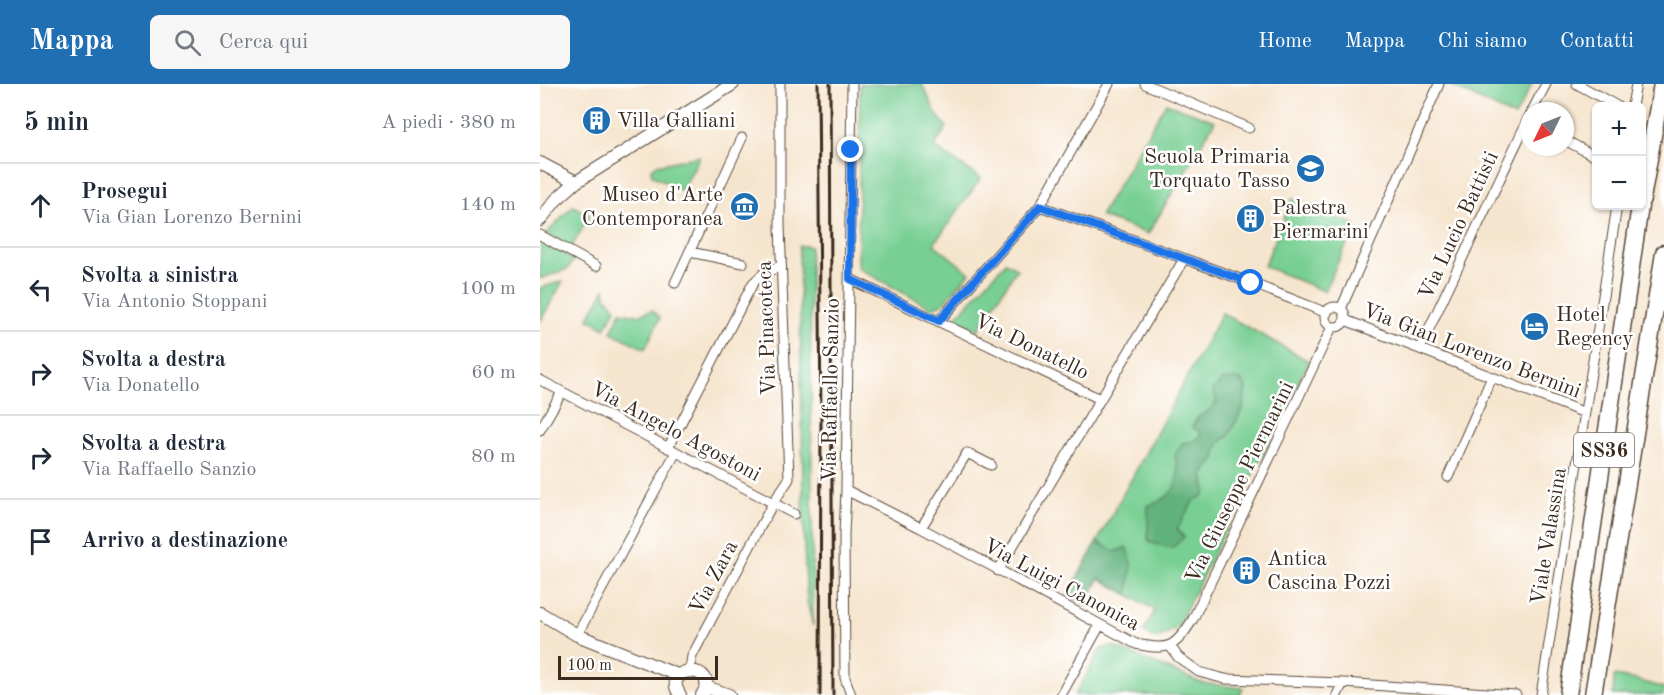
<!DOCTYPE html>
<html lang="it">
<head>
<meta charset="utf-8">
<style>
  :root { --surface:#fff; --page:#f6f6f7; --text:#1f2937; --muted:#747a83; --line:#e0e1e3; --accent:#1f6fb2 }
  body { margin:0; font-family:"Old Standard TT",serif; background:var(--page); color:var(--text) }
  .controls { position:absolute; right:18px; top:18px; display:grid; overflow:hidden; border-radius:9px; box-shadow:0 2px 4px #0004 }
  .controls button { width:54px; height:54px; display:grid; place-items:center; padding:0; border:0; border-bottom:2px solid var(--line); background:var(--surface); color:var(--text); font:30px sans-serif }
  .compass { position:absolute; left:980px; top:18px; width:54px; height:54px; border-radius:50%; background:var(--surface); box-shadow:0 2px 4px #0004; rotate:227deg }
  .scale { position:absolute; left:18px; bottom:15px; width:160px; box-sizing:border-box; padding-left:6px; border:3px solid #3b2a1e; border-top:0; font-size:16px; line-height:21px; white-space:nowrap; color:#3b2a1e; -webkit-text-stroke:4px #fff; paint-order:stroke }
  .stop { position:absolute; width:18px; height:18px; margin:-14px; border:4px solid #1a73e8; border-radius:50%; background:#fff }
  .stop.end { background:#1a73e8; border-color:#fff; box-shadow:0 2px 6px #0008 }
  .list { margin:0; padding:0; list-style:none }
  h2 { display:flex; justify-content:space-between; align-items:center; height:78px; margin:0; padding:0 24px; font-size:26px }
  h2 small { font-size:20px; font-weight:400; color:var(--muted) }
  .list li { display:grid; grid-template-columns:39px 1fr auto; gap:18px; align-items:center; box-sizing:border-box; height:84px; padding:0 24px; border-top:2px solid var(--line) }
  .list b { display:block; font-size:22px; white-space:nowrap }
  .list p { margin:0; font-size:20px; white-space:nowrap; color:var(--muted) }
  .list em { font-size:20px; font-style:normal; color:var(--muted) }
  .icon { flex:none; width:33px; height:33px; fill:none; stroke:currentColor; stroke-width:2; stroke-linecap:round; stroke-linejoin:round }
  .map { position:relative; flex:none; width:1124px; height:611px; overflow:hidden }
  header { display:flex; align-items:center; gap:36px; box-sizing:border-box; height:84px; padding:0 30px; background:var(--accent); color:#fff }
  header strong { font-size:28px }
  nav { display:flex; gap:33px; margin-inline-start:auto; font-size:21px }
  .search { width:420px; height:54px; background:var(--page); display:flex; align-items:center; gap:15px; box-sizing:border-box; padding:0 21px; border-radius:9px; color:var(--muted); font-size:22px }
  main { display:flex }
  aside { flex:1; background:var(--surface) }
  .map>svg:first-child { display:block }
</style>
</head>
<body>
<header>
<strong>Mappa</strong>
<div class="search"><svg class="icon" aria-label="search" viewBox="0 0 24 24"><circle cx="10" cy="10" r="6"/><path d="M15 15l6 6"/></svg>Cerca qui</div>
<nav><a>Home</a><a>Mappa</a><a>Chi siamo</a><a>Contatti</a></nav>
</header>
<main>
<aside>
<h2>5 min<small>A piedi · 380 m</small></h2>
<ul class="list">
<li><svg class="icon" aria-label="ahead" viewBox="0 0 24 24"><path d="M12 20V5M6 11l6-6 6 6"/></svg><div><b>Prosegui</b><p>Via Gian Lorenzo Bernini</p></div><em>140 m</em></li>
<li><svg class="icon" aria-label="left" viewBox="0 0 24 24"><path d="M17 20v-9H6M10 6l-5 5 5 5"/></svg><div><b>Svolta a sinistra</b><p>Via Antonio Stoppani</p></div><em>100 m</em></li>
<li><svg class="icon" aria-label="right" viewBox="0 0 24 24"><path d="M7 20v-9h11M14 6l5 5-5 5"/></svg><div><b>Svolta a destra</b><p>Via Donatello</p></div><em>60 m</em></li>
<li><svg class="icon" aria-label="right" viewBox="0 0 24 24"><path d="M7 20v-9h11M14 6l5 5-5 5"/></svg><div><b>Svolta a destra</b><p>Via Raffaello Sanzio</p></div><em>80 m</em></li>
<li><svg class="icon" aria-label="arrive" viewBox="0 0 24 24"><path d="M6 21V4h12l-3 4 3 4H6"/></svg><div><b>Arrivo a destinazione</b></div></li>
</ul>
</aside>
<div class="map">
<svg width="1124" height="611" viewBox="0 0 1124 611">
  <rect width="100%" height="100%" fill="#fff"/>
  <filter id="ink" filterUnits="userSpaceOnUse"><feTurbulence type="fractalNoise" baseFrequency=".0167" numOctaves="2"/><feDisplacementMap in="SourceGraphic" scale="12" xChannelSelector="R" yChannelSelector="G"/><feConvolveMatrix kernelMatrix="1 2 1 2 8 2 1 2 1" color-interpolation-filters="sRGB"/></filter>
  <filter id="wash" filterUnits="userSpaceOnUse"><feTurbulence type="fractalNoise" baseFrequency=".008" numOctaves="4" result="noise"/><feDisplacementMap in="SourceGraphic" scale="24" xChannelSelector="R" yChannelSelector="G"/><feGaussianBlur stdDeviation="1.35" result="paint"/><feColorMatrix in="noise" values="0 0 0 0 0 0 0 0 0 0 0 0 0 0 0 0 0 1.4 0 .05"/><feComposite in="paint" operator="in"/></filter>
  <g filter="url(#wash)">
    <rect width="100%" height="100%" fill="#f6e5ce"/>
    <!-- green -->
    <path fill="#78cf93" stroke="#5a7c58" stroke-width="1.5" d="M320 0H382L397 31 407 43 394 63 441 94 394 160 430 189 401 221 391 224 318 184Z
      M912 0H992L975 33 911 2Z
      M626 19 675 37 608 150 560 132Z
      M160 72 142 107 112 91 111 85 117 81Z
      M752 115 816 141 784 207 724 182Z
      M33 122 50 131 31 164 6 150Z
      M1 156 34 175 28 185 0 195Z
      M259 162H270L273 542 267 517 264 463Z
      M466 178 477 185 438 246 415 234Z
      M23 197 0 238V239V204Z
      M65 205 66 212 76 225 65 244 48 234Z
      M112 226 120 234 105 265 71 248 81 228 98 231Z
      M682 229 769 277 637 544 616 555 603 548 615 526 560 494 545 521 527 513Z
      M572 562 662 599 703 604 700 611H535L561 565Z
      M1074 592 1097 596 1124 604V611H1073Z"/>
    <!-- forest -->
    <path fill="#62b27d" stroke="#4e6e4e" stroke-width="1.5" d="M694 295 701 296 706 304 703 324 688 353 682 356 677 364 675 374 663 391 666 408 661 413 654 416 637 445 644 453 632 464 611 459 608 455V422C614 419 621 417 626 413 639 404 640 385 635 372L642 359 651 358 660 353V348L652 343 659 332 669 327 677 317 673 307 682 296Z
      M557 458 576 468 586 463C596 481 589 491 588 511L559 494 545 521 527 513Z"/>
  </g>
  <g filter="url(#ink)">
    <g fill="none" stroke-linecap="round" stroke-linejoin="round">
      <defs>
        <path id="street" d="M605 0 709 44
          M1037 0 1077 22
          M1092 22 1096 0
          M992 27 1006 0
          M1025 56 1056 73
          M500 122 711 199 787 229
          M0 151 56 182
          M150 168 203 179
          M310 195 560 315
          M135 199 202 54
          M785 233a10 10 0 1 1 20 0a10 10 0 1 1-20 0Z
          M801 225 899 0
          M805 236 1045 329
          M399 237 500 122 569 0
          M880 264 989 33
          M0 296 254 430
          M0 346 22 308
          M128 364 213 199 224 189 241 182
          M908 393 952 293
          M306 406 381 444 596 560C629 567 635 564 653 535L792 243
          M381 444 427 369 451 381
          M458 487 644 175
          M37 551 136 368
          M630 562 638 573 659 588 685 595 803 599 976 611
          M150 586 152 572 233 419 249 395 240 142V0
          M311 611 305 594 304 451 306 406 312 0
          M521 611 560 541
          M797 611 803 599
          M1001 611 1077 122"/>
        <path id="secondary" d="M0 79 36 98
          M0 136 16 116 36 98 193 0
          M0 529 37 551 140 592
          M166 603 189 611
          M140 611C119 579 183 580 162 611"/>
        <path id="highway" d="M1102 115 1122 0
          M1028 611 1100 122
          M1053 611 1124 169"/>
      </defs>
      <!-- street casing -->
      <use href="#street" stroke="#574638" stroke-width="11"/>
      <!-- secondary casing -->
      <use href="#secondary" stroke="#574638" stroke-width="14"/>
      <!-- highway casing -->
      <use href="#highway" stroke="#574638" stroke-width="19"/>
      <!-- street -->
      <use href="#street" stroke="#fff" stroke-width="9"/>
      <!-- secondary -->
      <use href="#secondary" stroke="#fff" stroke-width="12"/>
      <!-- highway -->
      <use href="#highway" stroke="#fff" stroke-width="16"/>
      <!-- rail -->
      <path stroke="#3b2a1e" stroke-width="3" d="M278 0 281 337 280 611
        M290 0 293 611"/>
    </g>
  </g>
  <g fill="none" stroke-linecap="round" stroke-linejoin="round" filter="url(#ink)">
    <!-- route -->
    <path stroke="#1a73e8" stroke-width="8" d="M311 66 310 195 399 237 500 122 711 199"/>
  </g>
  <!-- icons -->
  <defs>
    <symbol id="building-disc" viewBox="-11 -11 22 22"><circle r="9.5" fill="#1f6fb2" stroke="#fff"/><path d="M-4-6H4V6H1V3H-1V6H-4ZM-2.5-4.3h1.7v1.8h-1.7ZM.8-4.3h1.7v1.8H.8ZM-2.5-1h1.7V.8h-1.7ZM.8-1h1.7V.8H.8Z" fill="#fff"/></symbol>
    <symbol id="school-disc" viewBox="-11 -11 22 22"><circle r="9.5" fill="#1f6fb2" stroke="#fff"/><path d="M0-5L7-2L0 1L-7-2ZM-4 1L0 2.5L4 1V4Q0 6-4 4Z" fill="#fff"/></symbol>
    <symbol id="museum-disc" viewBox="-11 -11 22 22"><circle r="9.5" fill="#1f6fb2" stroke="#fff"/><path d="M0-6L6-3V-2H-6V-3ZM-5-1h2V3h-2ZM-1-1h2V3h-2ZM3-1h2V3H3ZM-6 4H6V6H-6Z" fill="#fff"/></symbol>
    <symbol id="hotel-disc" viewBox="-11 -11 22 22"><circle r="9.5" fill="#1f6fb2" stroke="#fff"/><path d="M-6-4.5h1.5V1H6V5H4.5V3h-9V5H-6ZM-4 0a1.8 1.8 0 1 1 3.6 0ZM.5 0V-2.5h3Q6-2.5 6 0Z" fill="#fff"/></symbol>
  </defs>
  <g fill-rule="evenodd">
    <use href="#building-disc" x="40" y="20" width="33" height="33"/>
    <use href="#school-disc" x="754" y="68" width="33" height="33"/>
    <use href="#museum-disc" x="188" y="106" width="33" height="33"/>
    <use href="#building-disc" x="694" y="118" width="33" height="33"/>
    <use href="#hotel-disc" x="978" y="226" width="33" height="33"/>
    <use href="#building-disc" x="690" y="470" width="33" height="33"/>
  </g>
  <g text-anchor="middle" stroke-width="5" stroke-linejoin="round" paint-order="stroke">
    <!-- shield labels -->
    <rect fill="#fff" stroke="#766a62" stroke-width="1.5" x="1034" y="349" width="60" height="34" rx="4.5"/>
    <g font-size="20" font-weight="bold" fill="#3b2a1e">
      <text x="1064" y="373">SS36</text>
    </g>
    <!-- poi labels -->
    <g font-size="21" fill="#3b2a1e" stroke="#fff" text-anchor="start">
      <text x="77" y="43">Villa Galliani</text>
      <text x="750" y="79" text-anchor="end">Scuola Primaria<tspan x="750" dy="24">Torquato Tasso</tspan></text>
      <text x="183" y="117" text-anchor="end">Museo d'Arte<tspan x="183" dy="24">Contemporanea</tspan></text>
      <text x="732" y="130">Palestra<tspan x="732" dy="24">Piermarini</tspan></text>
      <text x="1016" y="237">Hotel<tspan x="1016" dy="24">Regency</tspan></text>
      <text x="727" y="481">Antica<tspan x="727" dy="24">Cascina Pozzi</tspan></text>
    </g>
    <!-- street labels -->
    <g font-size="21" fill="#3b2a1e" stroke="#fff">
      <text transform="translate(918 141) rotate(-65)" y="7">Via Lucio Battisti</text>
      <text transform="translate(226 244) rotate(-92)" y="7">Via Pinacoteca</text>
      <text transform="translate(492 262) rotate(26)" y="7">Via Donatello</text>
      <text transform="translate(932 266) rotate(21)" y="7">Via Gian Lorenzo Bernini</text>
      <text transform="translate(290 306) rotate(-89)" y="7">Via Raffaello Sanzio</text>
      <text transform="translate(136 347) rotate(28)" y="7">Via Angelo Agostoni</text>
      <text transform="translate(699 398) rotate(-64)" y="7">Via Giuseppe Piermarini</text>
      <text transform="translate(1008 452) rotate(-81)" y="7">Viale Valassina</text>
      <text transform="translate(173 493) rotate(-62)" y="7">Via Zara</text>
      <text transform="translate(522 500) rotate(28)" y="7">Via Luigi Canonica</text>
    </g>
  </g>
</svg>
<div class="controls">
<button>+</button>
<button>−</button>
</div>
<svg class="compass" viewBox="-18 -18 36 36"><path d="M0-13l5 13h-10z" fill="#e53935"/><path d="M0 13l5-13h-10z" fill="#747a83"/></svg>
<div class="scale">100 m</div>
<div class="stop" style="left:711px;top:199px"></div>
<div class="stop end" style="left:311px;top:66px"></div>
</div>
</main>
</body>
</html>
